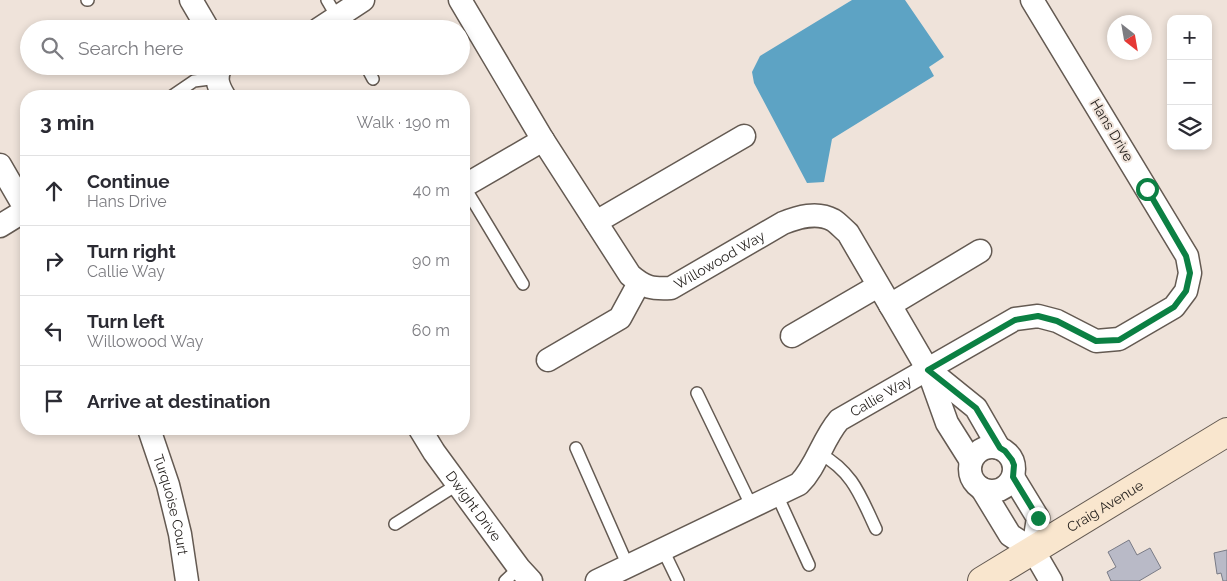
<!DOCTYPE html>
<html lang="en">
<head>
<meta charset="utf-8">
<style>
  :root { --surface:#fff; --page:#f2f2f3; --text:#2b2b33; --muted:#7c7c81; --line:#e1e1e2 }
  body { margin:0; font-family:Raleway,sans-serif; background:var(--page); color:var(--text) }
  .controls { position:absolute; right:15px; top:15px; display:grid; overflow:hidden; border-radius:10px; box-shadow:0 2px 8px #0003 }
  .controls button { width:45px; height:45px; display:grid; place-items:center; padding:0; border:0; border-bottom:1px solid var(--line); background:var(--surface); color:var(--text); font:25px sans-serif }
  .compass { position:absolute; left:1107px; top:15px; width:45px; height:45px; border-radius:50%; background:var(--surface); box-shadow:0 2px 8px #0003; rotate:149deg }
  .stop { position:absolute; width:15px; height:15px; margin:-11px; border:4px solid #0b8043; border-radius:50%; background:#fff }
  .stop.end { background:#0b8043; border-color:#fff; box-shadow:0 1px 5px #0008 }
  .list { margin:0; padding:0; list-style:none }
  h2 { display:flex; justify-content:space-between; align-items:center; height:65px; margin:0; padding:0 20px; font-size:21px }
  h2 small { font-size:16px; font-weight:400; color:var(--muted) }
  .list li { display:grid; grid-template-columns:32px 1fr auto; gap:15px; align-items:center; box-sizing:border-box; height:70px; padding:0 20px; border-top:1px solid var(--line) }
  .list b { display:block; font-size:19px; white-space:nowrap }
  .list p { margin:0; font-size:16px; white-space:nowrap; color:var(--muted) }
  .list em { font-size:16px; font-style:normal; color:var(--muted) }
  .icon { flex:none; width:28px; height:28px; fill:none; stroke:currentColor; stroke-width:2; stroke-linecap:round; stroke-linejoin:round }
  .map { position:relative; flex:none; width:1227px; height:581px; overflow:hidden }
  .search { position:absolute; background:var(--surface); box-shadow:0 2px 8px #0003; left:20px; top:20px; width:450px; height:55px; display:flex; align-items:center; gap:12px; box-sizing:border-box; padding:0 18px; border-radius:28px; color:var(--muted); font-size:19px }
  .panel { position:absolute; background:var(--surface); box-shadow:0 2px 8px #0003; left:20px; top:90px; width:450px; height:345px; border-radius:20px }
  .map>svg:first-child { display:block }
</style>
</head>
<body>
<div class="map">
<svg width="1227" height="581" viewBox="0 0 1227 581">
  <rect width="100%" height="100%" fill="#efe3da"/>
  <!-- water -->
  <path fill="#5da3c4" d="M852 0H905L944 57 929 67 934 76 832 139 824 182 807 183 754 83 752 72 760 56Z"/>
  <!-- building -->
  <path fill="#b9bac7" stroke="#797b86" d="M1129 540 1137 555 1150 548 1161 568 1139 581H1111L1107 572 1116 567 1108 552Z
    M1227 550V581H1223L1221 573 1217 574 1214 553Z"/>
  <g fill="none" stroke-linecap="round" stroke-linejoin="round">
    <defs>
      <path id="lane" d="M87 0H88
        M327 0 344 29
        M366 66 373 79
        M172 96 194 81 218 78
        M464 186 523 284
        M697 393 752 507
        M576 448 628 566
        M819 453C853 472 860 495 876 529
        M777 495 809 565
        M395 524 458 484
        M663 550 678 581
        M505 581 519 568"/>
      <g id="street">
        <path d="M191 0 208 29"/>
        <path id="s1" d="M460 0 543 140 630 275C645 288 652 289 671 288L783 223C798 217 817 211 833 220 838 223 843 229 848 233L928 370 947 423 971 461"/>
        <path d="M319 29 363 0"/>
        <path d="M222 66C214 76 218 86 224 96"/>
        <path d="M0 165 26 210 0 226"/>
        <path d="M464 186 543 140"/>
        <path d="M596 222 744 136"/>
        <path d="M890 305 980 251"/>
        <path d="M792 336 878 286"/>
        <path d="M548 360 620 318 639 283"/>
        <path d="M929 370 976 408 999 448"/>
        <path id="s2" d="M149 429 168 485 180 534 187 581"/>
        <path id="s3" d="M420 429 434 452 519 568 531 581"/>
        <circle cx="992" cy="469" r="22"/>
        <path d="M1013 477 1038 518 1033 550"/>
        <path d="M982 489 1010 535 1033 550 1051 581"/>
        <path id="s4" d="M597 581 799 484C817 466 822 440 839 420L1015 319 1038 316 1057 321 1096 341 1119 339 1174 307 1186 291 1190 273 1187 256 1032 0"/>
      </g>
      <g id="secondary">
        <path id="s5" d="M982 581 1227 432"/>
      </g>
    </defs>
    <!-- lane casing -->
    <use href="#lane" stroke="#645a52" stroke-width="14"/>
    <!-- street casing -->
    <use href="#street" stroke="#645a52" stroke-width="25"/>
    <!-- secondary casing -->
    <use href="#secondary" stroke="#645a52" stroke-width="30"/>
    <!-- lane -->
    <use href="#lane" stroke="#fff" stroke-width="11"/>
    <!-- street -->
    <use href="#street" stroke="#fff" stroke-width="22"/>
    <!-- secondary -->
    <use href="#secondary" stroke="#f9e6ce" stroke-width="28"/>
  </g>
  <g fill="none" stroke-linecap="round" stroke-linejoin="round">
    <!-- route -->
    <path stroke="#0b8043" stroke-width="6" d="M1038 518 1013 477 1014 465 1012 460 1005 451 1000 448 976 408 928 370 1015 320 1038 316 1057 321 1096 341 1119 340 1174 307 1186 291 1190 273 1186 256 1147 189"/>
  </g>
  <g text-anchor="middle" stroke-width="4" stroke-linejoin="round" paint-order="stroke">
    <!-- street labels -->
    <g font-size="14" fill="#221e1b" stroke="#efe3da">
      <text transform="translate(1112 130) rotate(59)" y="5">Hans Drive</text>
      <text dy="5" stroke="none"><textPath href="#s1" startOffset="424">Willowood Way</textPath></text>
      <text dy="5" stroke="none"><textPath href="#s4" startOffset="348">Callie Way</textPath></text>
      <text dy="5" stroke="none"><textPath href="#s2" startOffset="79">Turquoise Court</textPath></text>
      <text dy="5" stroke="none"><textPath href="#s3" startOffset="94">Dwight Drive</textPath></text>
      <text dy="5" stroke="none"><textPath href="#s5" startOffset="144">Craig Avenue</textPath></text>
    </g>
  </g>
</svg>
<div class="controls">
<button>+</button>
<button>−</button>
<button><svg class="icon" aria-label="layers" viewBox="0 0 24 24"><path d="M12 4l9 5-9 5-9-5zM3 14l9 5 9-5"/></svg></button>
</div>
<svg class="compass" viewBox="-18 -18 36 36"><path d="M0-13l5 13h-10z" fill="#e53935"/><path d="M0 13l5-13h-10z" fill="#7c7c81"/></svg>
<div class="stop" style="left:1147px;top:189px"></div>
<div class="stop end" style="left:1038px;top:518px"></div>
<div class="search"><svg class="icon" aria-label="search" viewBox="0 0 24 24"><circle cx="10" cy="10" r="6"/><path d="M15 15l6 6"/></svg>Search here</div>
<section class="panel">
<h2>3 min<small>Walk · 190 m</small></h2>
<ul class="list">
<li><svg class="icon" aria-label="ahead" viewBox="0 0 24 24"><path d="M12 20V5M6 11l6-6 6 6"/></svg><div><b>Continue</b><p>Hans Drive</p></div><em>40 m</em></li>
<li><svg class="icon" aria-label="right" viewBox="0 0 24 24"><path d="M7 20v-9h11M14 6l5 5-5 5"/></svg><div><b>Turn right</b><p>Callie Way</p></div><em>90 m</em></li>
<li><svg class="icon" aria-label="left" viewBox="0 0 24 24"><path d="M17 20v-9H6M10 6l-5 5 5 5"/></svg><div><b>Turn left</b><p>Willowood Way</p></div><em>60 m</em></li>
<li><svg class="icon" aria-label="arrive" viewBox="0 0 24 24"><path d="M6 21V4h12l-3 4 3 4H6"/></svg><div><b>Arrive at destination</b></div></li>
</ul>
</section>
</div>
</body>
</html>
